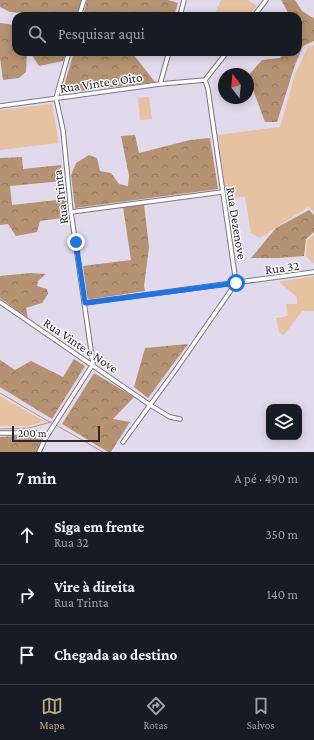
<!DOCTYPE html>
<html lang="pt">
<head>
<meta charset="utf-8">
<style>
  :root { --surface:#171b24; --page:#20242c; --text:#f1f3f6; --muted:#9ea1a6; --line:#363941; --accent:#c1a987 }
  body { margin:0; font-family:"Crimson Pro",serif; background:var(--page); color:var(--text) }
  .controls { position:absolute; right:12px; bottom:12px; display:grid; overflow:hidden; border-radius:8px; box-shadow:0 2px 10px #0003 }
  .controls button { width:36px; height:36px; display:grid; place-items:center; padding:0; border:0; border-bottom:1px solid var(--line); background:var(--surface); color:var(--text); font:20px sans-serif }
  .compass { position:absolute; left:218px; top:68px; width:36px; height:36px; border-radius:50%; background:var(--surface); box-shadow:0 2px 10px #0003; rotate:344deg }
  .scale { position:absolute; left:12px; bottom:10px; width:88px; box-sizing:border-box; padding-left:4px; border:2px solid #2a282f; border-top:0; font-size:11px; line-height:14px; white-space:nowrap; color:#2a282f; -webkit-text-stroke:3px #fff; paint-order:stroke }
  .stop { position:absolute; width:12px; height:12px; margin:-9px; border:3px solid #1a73e8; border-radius:50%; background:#fff }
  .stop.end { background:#1a73e8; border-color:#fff; box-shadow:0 1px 4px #0008 }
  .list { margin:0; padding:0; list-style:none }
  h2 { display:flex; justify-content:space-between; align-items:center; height:52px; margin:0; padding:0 16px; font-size:17px }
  h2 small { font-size:13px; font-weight:400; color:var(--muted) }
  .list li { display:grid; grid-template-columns:26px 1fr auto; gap:12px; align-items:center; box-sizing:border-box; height:60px; padding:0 16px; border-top:1px solid var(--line) }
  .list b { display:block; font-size:15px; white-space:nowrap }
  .list p { margin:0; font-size:13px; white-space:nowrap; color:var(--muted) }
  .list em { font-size:13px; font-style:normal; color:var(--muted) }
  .icon { flex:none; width:22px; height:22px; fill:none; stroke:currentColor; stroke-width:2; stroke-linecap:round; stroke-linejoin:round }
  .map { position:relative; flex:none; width:314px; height:452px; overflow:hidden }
  .search { position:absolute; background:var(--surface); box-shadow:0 2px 10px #0003; left:12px; right:12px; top:12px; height:44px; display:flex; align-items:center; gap:10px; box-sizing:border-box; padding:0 14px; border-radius:12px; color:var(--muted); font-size:15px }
  .sheet { height:232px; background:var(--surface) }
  nav { display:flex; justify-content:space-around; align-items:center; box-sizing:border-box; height:56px; border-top:1px solid var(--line); background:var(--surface); font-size:11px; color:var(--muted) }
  nav a { display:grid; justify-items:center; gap:2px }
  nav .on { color:var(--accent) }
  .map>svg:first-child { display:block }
</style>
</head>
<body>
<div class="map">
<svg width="314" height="452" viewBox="0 0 314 452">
  <defs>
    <pattern id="forest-crowns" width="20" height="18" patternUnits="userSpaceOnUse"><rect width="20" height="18" fill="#b59271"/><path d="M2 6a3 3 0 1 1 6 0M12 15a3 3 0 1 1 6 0" fill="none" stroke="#93775d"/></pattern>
  </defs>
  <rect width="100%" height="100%" fill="#e1daed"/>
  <!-- grass -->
  <path fill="#e6c2a0" d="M221 0H248L257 6 249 16H214Z
    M314 45V212L308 207 260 238 251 233 245 197 226 198 218 135 280 127 295 74 308 47Z
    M149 97 152 119 140 120 138 98Z
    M52 104 59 143 0 150V110Z
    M314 235V264L306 256 307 240Z
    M314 276V311H302L284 335 279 333 276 318 288 316 286 304H297V297L279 282Z
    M0 396 44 421 30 426H0Z"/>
  <!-- forest -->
  <path fill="url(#forest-crowns)" d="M0 0H82L78 16H36L27 13 10 12 0 7Z
    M87 0H168L178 3 174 16H83Z
    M281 0H295L302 11 313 18 314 17V41L303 46 295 65 277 122H265L248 76 262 60 280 58 284 52H298V16H290Z
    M0 23 16 25V52H27L26 72 19 78 3 80 0 58Z
    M30 52H66L63 61 39 66Z
    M74 52H133V54L155 82 62 93Z
    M135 135 139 153 190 140 210 138 218 189 75 208 71 175 76 163 89 155 97 158 100 171 111 173 119 184 128 186 129 176 121 136Z
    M22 157 23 169 61 165 63 181 10 186 12 205 66 199 69 217 40 221 37 232 16 236 8 224 0 225V158Z
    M144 204 149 247 144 286 145 291 92 299H88L87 296 83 266 131 260 123 207Z
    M309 210 314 215V232L306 239 304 256 278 258H251L276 228Z
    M31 273 46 274 38 281 37 286 47 289 48 294 42 303 26 308 28 318 0 298V276Z
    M188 344 148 398 134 387 145 348Z
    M74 359 85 366 52 419 0 387V360L15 370 31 361 63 377Z
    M94 373 134 397 113 419 130 422 111 452H108L62 424Z
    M31 435 40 438 44 446H39V450L44 452H0V437Z"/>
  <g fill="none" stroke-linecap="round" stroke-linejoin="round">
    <!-- stream -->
    <path stroke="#b59270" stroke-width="1" d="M0 393 53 424
      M56 425 103 452
      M0 429 29 428 51 422"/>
    <defs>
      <path id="street" d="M79 16 84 0
        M180 16 184 0
        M254 16 266 0
        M160 84 169 52
        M0 106 160 84 205 80
        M71 212 222 192
        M0 302 150 405 170 417 180 419
        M85 303 314 272
        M0 433H36L41 434 45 439
        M123 442 177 368 236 283 208 89 205 80 227 52
        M39 452 45 439 93 364 71 212 63 130 56 98 69 52"/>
    </defs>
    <!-- street casing -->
    <use href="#street" stroke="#7b7585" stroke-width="5.5"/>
    <!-- street -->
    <use href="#street" stroke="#fff" stroke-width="3.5"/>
  </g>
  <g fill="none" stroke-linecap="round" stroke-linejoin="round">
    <!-- route -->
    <path stroke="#1a73e8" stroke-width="5" d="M76 242 85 303 236 283"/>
  </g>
  <g text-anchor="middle" stroke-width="3" stroke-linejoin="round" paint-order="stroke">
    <!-- street labels -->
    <g font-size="13" fill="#2a282f" stroke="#fff">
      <text transform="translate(101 82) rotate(-8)" y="5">Rua Vinte e Oito</text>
      <text transform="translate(60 197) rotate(-97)" y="5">Rua Trinta</text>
      <text transform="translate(237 223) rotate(81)" y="5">Rua Dezenove</text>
      <text transform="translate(282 267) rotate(-7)" y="5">Rua 32</text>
      <text transform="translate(81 345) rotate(34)" y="5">Rua Vinte e Nove</text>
    </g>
  </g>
</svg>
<div class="controls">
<button><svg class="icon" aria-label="layers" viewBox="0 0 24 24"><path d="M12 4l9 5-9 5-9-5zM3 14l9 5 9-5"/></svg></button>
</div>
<svg class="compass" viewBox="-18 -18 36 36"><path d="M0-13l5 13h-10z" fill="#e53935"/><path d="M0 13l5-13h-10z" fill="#9ea1a6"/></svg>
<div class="scale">200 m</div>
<div class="stop" style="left:236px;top:283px"></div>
<div class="stop end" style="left:76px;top:242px"></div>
<div class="search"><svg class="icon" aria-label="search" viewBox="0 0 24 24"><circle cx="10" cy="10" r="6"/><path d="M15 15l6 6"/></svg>Pesquisar aqui</div>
</div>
<section class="sheet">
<h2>7 min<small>A pé · 490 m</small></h2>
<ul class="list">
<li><svg class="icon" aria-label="ahead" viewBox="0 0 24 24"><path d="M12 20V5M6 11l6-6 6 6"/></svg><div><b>Siga em frente</b><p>Rua 32</p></div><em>350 m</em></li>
<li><svg class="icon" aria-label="right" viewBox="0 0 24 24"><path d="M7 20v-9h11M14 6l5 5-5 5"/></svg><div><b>Vire à direita</b><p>Rua Trinta</p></div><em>140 m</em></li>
<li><svg class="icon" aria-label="arrive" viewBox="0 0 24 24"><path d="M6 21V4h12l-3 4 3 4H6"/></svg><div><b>Chegada ao destino</b></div></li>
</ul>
</section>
<nav>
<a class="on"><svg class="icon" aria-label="map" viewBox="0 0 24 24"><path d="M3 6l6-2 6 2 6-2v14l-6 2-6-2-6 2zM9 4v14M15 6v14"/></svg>Mapa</a>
<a><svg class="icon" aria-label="directions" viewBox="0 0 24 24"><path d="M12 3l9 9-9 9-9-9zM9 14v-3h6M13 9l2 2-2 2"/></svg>Rotas</a>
<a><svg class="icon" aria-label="saved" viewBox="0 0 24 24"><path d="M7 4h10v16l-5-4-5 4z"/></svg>Salvos</a>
</nav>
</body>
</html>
